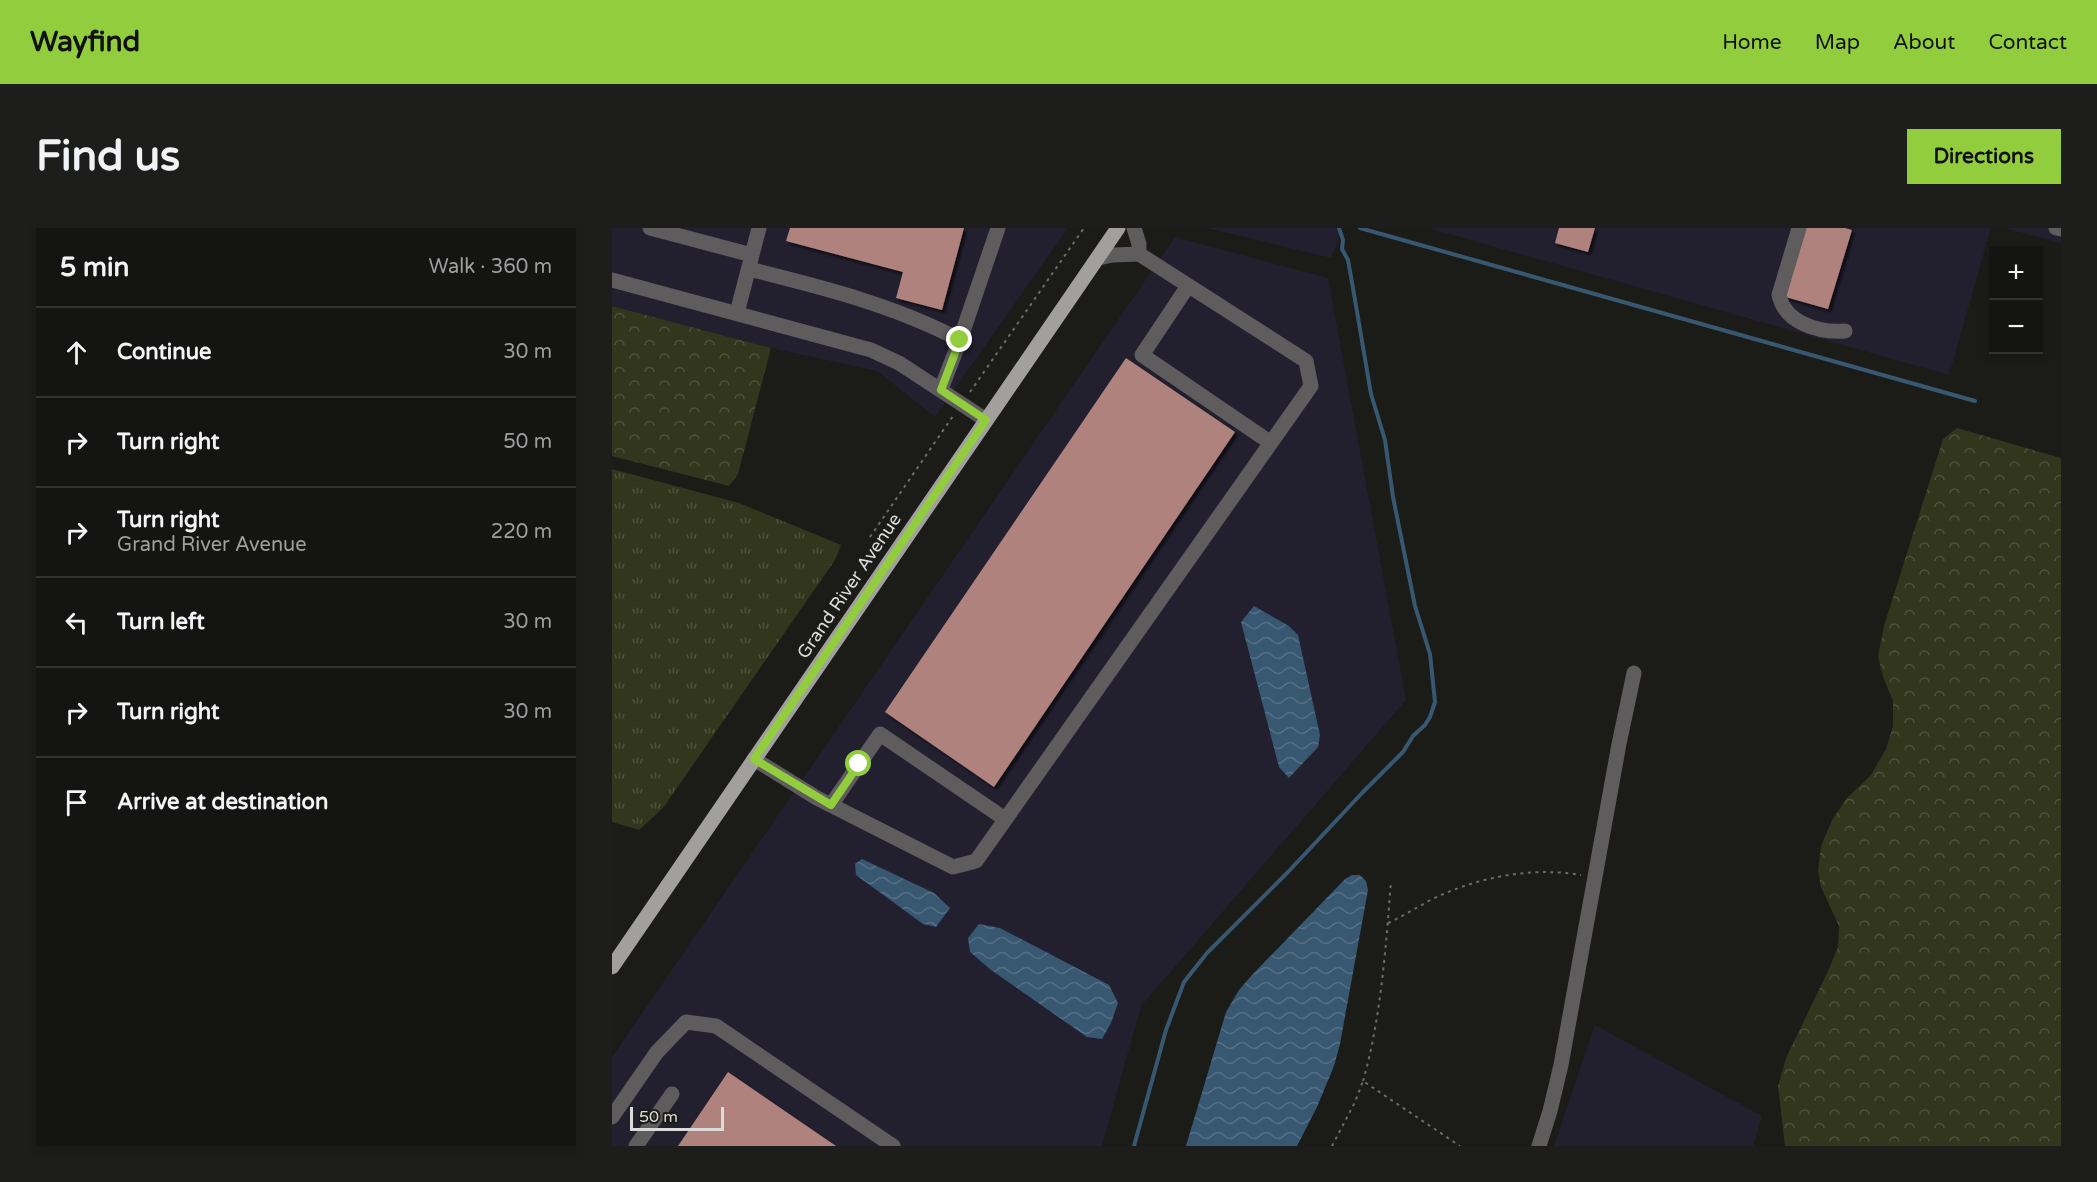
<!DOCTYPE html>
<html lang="en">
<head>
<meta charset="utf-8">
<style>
  :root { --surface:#141412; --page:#1d1d1b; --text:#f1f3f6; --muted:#9d9e9f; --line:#333332; --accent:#92cd3e }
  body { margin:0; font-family:"Varela Round",sans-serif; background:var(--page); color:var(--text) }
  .controls { position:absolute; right:18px; top:18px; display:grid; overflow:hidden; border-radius:0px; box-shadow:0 3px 9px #0003 }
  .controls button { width:54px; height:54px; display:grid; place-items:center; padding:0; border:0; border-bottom:2px solid var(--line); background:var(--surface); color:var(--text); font:30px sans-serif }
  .scale { position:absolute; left:18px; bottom:15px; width:94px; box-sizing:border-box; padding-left:6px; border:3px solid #dbdbd9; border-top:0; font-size:16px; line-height:21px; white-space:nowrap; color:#dbdbd9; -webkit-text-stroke:4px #1b1b18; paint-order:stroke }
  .stop { position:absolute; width:18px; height:18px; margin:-14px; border:4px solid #92cd3e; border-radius:50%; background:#fff }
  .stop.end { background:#92cd3e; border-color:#fff; box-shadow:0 2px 6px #0008 }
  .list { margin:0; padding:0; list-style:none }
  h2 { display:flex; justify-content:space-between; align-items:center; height:78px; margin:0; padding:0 24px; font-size:26px }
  h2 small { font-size:20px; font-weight:400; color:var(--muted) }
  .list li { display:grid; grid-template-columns:39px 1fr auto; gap:18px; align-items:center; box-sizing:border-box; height:90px; padding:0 24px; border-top:2px solid var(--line) }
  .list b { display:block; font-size:22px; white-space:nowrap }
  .list p { margin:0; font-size:20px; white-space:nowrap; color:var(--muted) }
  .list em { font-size:20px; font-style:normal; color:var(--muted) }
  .icon { flex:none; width:33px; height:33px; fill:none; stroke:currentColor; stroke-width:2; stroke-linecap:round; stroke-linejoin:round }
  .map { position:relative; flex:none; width:1449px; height:918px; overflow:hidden; border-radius:0px }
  header { display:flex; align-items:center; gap:36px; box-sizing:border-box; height:84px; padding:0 30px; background:var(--accent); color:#111 }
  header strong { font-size:28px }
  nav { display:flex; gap:33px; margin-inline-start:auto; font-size:21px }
  .intro { display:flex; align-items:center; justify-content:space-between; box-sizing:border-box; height:144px; padding:0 36px }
  h1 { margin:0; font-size:42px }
  .button { padding:15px 27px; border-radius:0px; background:var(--accent); color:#111; font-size:21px; font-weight:700 }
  main { display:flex; gap:36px; padding:0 36px }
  aside { flex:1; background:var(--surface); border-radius:0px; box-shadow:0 3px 9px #0003 }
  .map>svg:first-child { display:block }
</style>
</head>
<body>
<header>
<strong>Wayfind</strong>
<nav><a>Home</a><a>Map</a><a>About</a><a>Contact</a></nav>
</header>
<div class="intro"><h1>Find us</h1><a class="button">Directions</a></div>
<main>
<aside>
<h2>5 min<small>Walk · 360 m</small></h2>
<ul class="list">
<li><svg class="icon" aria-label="ahead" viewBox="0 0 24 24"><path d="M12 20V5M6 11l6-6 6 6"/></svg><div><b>Continue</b></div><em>30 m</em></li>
<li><svg class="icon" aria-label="right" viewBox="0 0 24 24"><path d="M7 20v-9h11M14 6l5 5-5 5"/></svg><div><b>Turn right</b></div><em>50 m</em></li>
<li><svg class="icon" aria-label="right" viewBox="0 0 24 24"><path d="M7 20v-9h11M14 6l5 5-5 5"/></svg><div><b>Turn right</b><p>Grand River Avenue</p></div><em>220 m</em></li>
<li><svg class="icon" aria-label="left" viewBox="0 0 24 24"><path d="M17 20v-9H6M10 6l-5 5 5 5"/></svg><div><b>Turn left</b></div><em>30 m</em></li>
<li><svg class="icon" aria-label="right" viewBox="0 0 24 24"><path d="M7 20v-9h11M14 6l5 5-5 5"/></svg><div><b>Turn right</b></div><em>30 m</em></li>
<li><svg class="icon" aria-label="arrive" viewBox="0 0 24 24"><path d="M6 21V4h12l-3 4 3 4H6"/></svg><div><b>Arrive at destination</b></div></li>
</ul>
</aside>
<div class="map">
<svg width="1449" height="918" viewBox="0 0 1449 918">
  <defs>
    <pattern id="grass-tufts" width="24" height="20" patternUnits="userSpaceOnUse" patternTransform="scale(1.5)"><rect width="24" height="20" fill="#31361d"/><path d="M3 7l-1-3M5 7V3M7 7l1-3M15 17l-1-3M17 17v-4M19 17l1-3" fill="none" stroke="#4e523d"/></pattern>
    <pattern id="forest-crowns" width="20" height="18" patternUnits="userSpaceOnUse" patternTransform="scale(1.5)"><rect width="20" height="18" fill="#31361d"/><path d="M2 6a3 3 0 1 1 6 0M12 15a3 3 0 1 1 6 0" fill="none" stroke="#4e523d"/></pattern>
    <pattern id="water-waves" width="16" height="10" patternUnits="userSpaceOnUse" patternTransform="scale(1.5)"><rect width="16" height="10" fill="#385872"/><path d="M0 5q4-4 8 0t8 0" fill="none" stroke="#546f86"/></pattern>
    <filter id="shadow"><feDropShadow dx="3" dy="3" stdDeviation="1.5" flood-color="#0009"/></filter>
  </defs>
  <rect width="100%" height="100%" fill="#1b1b18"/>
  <!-- industrial -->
  <path fill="#221f2f" d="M0 0H456L323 189 265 143 159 120 0 78Z
    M595 0H731L719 30Z
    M816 0H1379L1337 147Z
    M1392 0H1449V15Z
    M563 9 716 50 794 472 529 778 490 918H0V829Z
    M983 797 1150 888 1141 918H942Z"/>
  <!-- grass -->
  <path fill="url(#grass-tufts)" d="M0 241 127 275 229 317 223 332 51 580 27 602 0 594Z"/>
  <!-- forest -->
  <path fill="url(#forest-crowns)" d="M0 78 159 120 126 246 117 258 0 228Z
    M1345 200 1449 230V918H1173L1166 858 1174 830 1217 741 1226 719 1227 698 1209 659 1206 642 1209 618 1220 592 1235 570 1259 547 1274 521 1281 498V473L1271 449 1266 428 1272 398 1331 211Z"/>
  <!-- water -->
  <path fill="url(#water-waves)" d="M642 378 677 398 686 407 708 507 706 519 677 550 667 539 629 394Z
    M250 631 322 665 338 680 324 699 311 696 244 647 243 636Z
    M740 647H748L754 653 756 662 728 816 722 838 705 879 685 918H574L614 784 627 762 640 747 733 651Z
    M367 696 388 700 497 757 506 775 499 795 490 811 475 809 379 742 358 724 356 710Z"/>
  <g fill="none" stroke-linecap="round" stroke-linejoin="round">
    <!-- stream -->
    <path stroke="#385872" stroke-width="4" d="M748 0 1363 173
      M522 918 554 802 572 754 595 725 676 644 750 565 791 524 801 508 813 497 818 489 823 474 818 426 803 378 781 269 773 212 759 166 742 66 736 32 730 21 731 12 727 0"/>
  </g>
  <!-- building -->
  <path fill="#af827d" filter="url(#shadow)" d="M178 0H352L330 82 284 70 291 44 174 13Z
    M947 0H983L976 24 943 15Z
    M1191 0H1233L1240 2 1216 81 1170 68Z
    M514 130 623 204 382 559 273 484Z
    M116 844 224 918H66Z"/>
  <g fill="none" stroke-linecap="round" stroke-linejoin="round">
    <!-- path -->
    <path stroke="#6c6c6a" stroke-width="2" stroke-dasharray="3 4.5" stroke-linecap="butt" d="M358 164 472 0
      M258 309 341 188
      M776 695C794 687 811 675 829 667 873 648 921 639 969 647
      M751 853C769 791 774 717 779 653
      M720 918 743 874 751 853 848 918"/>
    <!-- minor -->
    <path stroke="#5e5c5c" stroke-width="15" d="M38 0 140 27
      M522 0 527 16V26
      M1187 0 1167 67C1173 95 1207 105 1233 103
      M1444 0 1449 1
      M137 41C209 59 282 77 348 112
      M0 52 259 122 287 135 374 192
      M576 58 530 127 659 215
      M125 85 147 0
      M329 161 348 112 386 0
      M142 531 205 570 341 639 364 633 699 158 694 133 527 26 501 27 486 30
      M219 577 268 506 393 591
      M0 889 45 824 74 794 104 798 281 918
      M24 918 60 866
      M927 918 938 883 949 837 1007 516 1022 445"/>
    <!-- major -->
    <path stroke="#a29f9f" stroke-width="15" d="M0 739 506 0"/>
  </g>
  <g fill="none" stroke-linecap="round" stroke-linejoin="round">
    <!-- route -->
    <path stroke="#92cd3e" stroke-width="8" d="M247 536 219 577 142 531 374 192 329 162 348 112"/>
  </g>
  <g text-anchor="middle" stroke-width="6" stroke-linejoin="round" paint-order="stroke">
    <!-- street labels -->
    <g font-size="18" fill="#dbdbd9" stroke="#1b1b18">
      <text transform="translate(237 358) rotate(-56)" y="6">Grand River Avenue</text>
    </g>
  </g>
</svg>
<div class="controls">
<button>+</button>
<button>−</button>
</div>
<div class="scale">50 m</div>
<div class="stop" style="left:247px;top:536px"></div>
<div class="stop end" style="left:348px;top:112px"></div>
</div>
</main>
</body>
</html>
